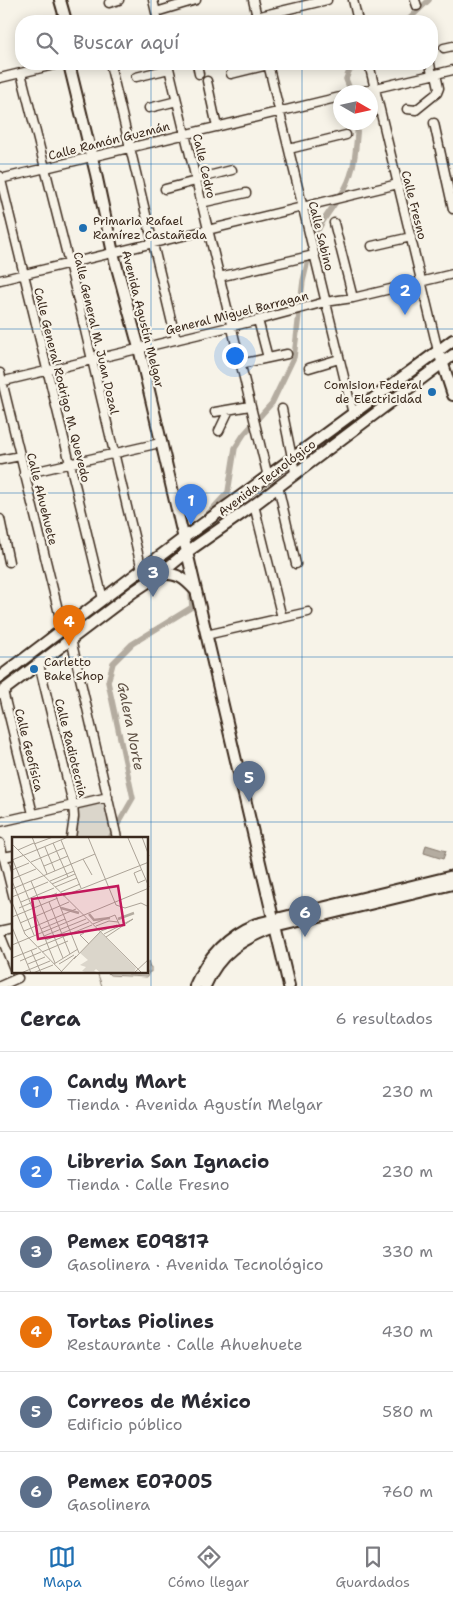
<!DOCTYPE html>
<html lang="es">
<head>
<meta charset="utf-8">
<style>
  :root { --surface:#fff; --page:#f7f7f7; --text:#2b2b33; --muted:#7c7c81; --line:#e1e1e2; --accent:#1f6fb2 }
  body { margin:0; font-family:"Shantell Sans",sans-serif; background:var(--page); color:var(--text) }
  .compass { position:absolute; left:333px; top:85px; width:45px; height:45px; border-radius:50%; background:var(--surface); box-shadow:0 2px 12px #0003; rotate:99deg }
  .you { position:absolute; left:234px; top:355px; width:18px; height:18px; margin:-12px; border:4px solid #fff; border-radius:50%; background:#1a73e8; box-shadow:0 0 0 8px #1a73e833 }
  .badge { display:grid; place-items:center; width:32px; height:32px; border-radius:50%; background:var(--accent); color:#fff; font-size:16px; font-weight:700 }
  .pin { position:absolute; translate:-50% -41px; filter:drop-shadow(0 1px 2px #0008) }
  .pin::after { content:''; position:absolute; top:26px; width:18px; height:15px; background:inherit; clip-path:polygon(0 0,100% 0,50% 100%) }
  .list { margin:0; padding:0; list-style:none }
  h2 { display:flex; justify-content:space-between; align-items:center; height:65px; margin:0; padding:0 20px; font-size:21px }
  h2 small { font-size:16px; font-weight:400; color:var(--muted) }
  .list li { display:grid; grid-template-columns:32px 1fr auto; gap:15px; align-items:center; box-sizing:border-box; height:80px; padding:0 20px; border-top:1px solid var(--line) }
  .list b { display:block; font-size:19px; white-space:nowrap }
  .list p { margin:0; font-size:16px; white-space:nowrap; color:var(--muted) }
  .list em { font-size:16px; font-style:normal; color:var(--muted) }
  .icon { flex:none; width:28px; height:28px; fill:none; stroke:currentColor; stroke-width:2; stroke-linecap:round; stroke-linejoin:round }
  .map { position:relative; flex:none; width:453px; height:986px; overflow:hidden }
  .search { position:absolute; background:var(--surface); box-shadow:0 2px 12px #0003; left:15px; right:15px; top:15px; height:55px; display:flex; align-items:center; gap:12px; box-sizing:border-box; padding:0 18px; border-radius:20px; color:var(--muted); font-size:19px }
  .sheet { height:545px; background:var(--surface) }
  nav { display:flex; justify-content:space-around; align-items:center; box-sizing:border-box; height:70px; border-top:1px solid var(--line); background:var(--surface); font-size:14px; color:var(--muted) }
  nav a { display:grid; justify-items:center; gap:2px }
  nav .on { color:var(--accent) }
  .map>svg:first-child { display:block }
</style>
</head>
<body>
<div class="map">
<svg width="453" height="986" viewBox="0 0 453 986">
  <rect width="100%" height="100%" fill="#f7f3e8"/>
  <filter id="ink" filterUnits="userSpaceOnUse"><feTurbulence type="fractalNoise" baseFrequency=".02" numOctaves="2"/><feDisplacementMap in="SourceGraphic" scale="10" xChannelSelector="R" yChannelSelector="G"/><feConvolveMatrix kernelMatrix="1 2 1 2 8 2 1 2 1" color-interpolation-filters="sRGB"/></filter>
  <g filter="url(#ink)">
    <!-- green -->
    <path fill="#dbd6cb" stroke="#8b8074" d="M106 798 117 838H69L73 805Z
      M148 961 150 967H151V972H149L147 977 110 975 108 973V972H148Z"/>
    <!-- water -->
    <path fill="#b4aca0" stroke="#84786c" d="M426 845 446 851 443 859 424 853Z"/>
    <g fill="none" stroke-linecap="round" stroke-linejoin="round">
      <!-- stream -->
      <path stroke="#84786c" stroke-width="1" d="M97 972 102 986"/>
      <!-- canal -->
      <path stroke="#b4aca0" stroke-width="5.5" d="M407 21 429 0
        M351 92 346 79 349 71 358 64
        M313 242C319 222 335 206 345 188 356 168 356 144 358 122
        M300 305 303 281 308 260
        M202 520 228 492 235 448 244 434 272 403 294 357 299 314
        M110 838 133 798 108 682 113 663 132 644 192 607 191 595"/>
      <defs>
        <path id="minor" d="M153 0 158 21
          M253 0 258 21
          M353 0 358 21
          M415 0 417 6
          M109 3 119 0
          M156 12 196 0
          M239 21 327 0
          M444 48 453 46
          M110 64 176 340
          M168 64 268 477
          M197 64 199 74
          M268 64 353 414
          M369 64 438 351
          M430 64 432 75
          M21 73 69 263 142 570
          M231 74 268 65
          M136 77 169 69
          M0 78 58 64
          M207 81 217 127
          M359 92 453 70
          M149 108 177 101
          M407 109 416 110 437 93 439 88 436 74
          M434 123 453 209
          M289 149 346 135
          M0 176 103 599
          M0 179 340 97
          M196 179 232 170
          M165 189 196 181
          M201 203 246 193
          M334 223 353 298
          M372 246 411 237
          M219 277 314 255
          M0 280 398 184
          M258 320 268 358
          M240 364 287 354
          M309 368 339 359
          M0 373 63 630
          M0 382 258 320 325 302 353 298 453 274
          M282 409 295 472
          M215 412 250 406
          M219 431 229 410
          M0 460 20 456
          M24 474 160 443
          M278 486 296 564
          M254 505 282 618
          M0 519 9 562
          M206 635 308 612
          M71 639 117 838
          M39 664 73 804 74 817 71 838
          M3 691 33 814
          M0 822 108 797
          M0 843 14 899
          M3 857 14 855
          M0 931 14 928
          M0 934 14 969
          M0 986 18 978"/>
        <path id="major" d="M60 0 66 21
          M69 64 96 174 113 253 139 348 289 986
          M441 358 453 395
          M160 574C177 572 185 579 195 590
          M0 677 189 534 453 340
          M0 693 133 592 160 574 187 552 254 505 453 355
          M195 986C207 957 227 936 256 924L453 876
          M205 986C219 953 242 939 274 927L453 884"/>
      </defs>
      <!-- minor casing -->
      <use href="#minor" stroke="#3b2a1e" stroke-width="11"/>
      <!-- major casing -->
      <use href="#major" stroke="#3b2a1e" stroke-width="14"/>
      <!-- minor -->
      <use href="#minor" stroke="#f7f3e8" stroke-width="8"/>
      <!-- major -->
      <use href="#major" stroke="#f7f3e8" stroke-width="10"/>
    </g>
  </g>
  <!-- grid -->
  <path fill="none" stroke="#1f6fb2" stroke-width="1" stroke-opacity="0.55" d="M151 0V21M302 0V21M151 64V986M302 64V986M0 164H453M0 329H453M0 493H453M0 657H453M0 822H453"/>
  <!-- markers -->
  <g fill="#1f6fb2" stroke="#f7f3e8" stroke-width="2">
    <circle cx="83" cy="228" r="5"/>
    <circle cx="432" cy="392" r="5"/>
    <circle cx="34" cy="669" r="5"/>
  </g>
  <g text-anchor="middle" stroke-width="4.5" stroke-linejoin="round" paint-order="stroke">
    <!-- street labels -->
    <g font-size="12" fill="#3b2a1e" stroke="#f7f3e8">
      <text transform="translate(109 141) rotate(-14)" y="4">Calle Ramón Guzmán</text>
      <text transform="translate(204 166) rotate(77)" y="4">Calle Cedro</text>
      <text transform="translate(414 205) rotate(76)" y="4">Calle Fresno</text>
      <text transform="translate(321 236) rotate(76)" y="4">Calle Sabino</text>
      <text transform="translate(237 313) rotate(-14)" y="4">General Miguel Barragan</text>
      <text transform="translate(143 319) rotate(76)" y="4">Avenida Agustín Melgar</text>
      <text transform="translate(96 333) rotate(77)" y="4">Calle General M. Juan Dozal</text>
      <text transform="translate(62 385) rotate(76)" y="4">Calle General Rodrigo M. Quevedo</text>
      <text transform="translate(267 478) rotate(-37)" y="4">Avenida Tecnológico</text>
      <text transform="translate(42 499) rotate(76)" y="4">Calle Ahuehuete</text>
      <text transform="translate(71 748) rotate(76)" y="4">Calle Radiotecnia</text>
      <text transform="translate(29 750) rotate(76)" y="4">Calle Geofísica</text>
    </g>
    <!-- poi labels -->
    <g font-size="12" fill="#3b2a1e" stroke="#f7f3e8" text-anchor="start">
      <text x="93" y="225">Primaria Rafael<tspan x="93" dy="14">Ramírez Castañeda</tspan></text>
      <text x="422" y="389" text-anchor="end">Comision Federal<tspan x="422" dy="14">de Electricidad</tspan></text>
      <text x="44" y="666">Carletto<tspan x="44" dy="14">Bake Shop</tspan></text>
    </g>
    <!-- water labels -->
    <g font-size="14" font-style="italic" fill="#5f5145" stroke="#f7f3e8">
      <text transform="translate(131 726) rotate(79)" y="5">Galera Norte</text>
    </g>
  </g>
  <!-- overview -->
  <g transform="translate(12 837)">
    <rect width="136" height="136" fill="#f7f3e8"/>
    <path d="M88 95 124 131 122 136H89L84 132 82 134 87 136H68L73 135 70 134 74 130 68 128 76 123 68 116Z" fill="#dbd6cb"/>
    <path fill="none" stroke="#b4aca0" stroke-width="2.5" d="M49 71 67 76M77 77 82 83 98 81M106 82 122 76"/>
    <path fill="none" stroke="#aca397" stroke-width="1" d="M20 0 35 37M76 0 104 68 113 71 129 66 137 70M130 0 137 19M116 1 137 50M49 3 69 51M41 6 56 40M0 7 130 136M22 7 41 0M33 10 43 34M6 13 22 6M0 21 43 126M71 22 80 38M0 23 56 0M19 25 52 11M32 29 56 19M0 33 17 26M129 33 122 36 126 46 133 43M0 42 24 32M0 44 22 98M19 44 51 121M38 44 62 34M40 47 63 37M43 50 65 41M0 52 83 17M49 55 68 47M43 57 67 116M51 59 137 25M0 60 36 45M31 62 45 56M0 65 13 97 51 136M9 65 42 51M37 65 58 117M7 71 21 65M0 80 46 61M8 86 57 65M81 87 103 78 108 89M84 89 97 84 106 85M0 90 19 136M29 92 53 82M12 94 64 72M89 94 105 88M72 96 68 98 77 107M92 97 121 82 94 100M32 99 74 82M34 103 77 85M0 108 137 51M26 110 80 88M19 113 29 136M30 115 56 104M0 121 25 111M62 122 89 94M8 124 29 115M16 127 33 120M42 127 66 112M47 127 62 118M9 136 38 124M21 136 41 128M48 136 64 119M122 136 137 122"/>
    <path fill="#c2185b" fill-opacity="0.15" stroke="#c2185b" stroke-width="2.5" d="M106 49 112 88 26 102 20 62Z"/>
    <rect width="136" height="136" fill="none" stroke="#3b2a1e" stroke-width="2.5"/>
  </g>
</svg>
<svg class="compass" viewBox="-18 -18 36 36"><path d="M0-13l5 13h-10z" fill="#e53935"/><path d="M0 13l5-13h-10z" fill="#7c7c81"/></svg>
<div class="you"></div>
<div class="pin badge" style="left:191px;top:525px;background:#3f7fe0">1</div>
<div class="pin badge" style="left:405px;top:315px;background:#3f7fe0">2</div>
<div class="pin badge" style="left:153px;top:597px;background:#5c6f8a">3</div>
<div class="pin badge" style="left:69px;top:646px;background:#e8710a">4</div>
<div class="pin badge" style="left:249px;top:802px;background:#5c6f8a">5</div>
<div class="pin badge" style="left:305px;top:937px;background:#5c6f8a">6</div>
<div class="search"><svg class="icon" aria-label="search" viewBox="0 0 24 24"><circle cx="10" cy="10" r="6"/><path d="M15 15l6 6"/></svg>Buscar aquí</div>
</div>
<section class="sheet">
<h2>Cerca<small>6 resultados</small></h2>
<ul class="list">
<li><span class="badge" style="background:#3f7fe0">1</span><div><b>Candy Mart</b><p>Tienda · Avenida Agustín Melgar</p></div><em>230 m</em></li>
<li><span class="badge" style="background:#3f7fe0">2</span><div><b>Libreria San Ignacio</b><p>Tienda · Calle Fresno</p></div><em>230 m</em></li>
<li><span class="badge" style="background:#5c6f8a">3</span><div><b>Pemex E09817</b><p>Gasolinera · Avenida Tecnológico</p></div><em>330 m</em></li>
<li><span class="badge" style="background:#e8710a">4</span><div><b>Tortas Piolines</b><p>Restaurante · Calle Ahuehuete</p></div><em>430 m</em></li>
<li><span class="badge" style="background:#5c6f8a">5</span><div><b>Correos de México</b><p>Edificio público</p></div><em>580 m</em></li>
<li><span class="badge" style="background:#5c6f8a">6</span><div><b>Pemex E07005</b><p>Gasolinera</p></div><em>760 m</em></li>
</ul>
</section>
<nav>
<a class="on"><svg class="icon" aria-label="map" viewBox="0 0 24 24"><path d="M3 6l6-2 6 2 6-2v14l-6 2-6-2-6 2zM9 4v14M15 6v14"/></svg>Mapa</a>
<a><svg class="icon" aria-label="directions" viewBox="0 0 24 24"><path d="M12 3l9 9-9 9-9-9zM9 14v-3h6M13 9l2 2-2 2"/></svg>Cómo llegar</a>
<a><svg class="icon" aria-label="saved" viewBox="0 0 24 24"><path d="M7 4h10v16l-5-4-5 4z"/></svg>Guardados</a>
</nav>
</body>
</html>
